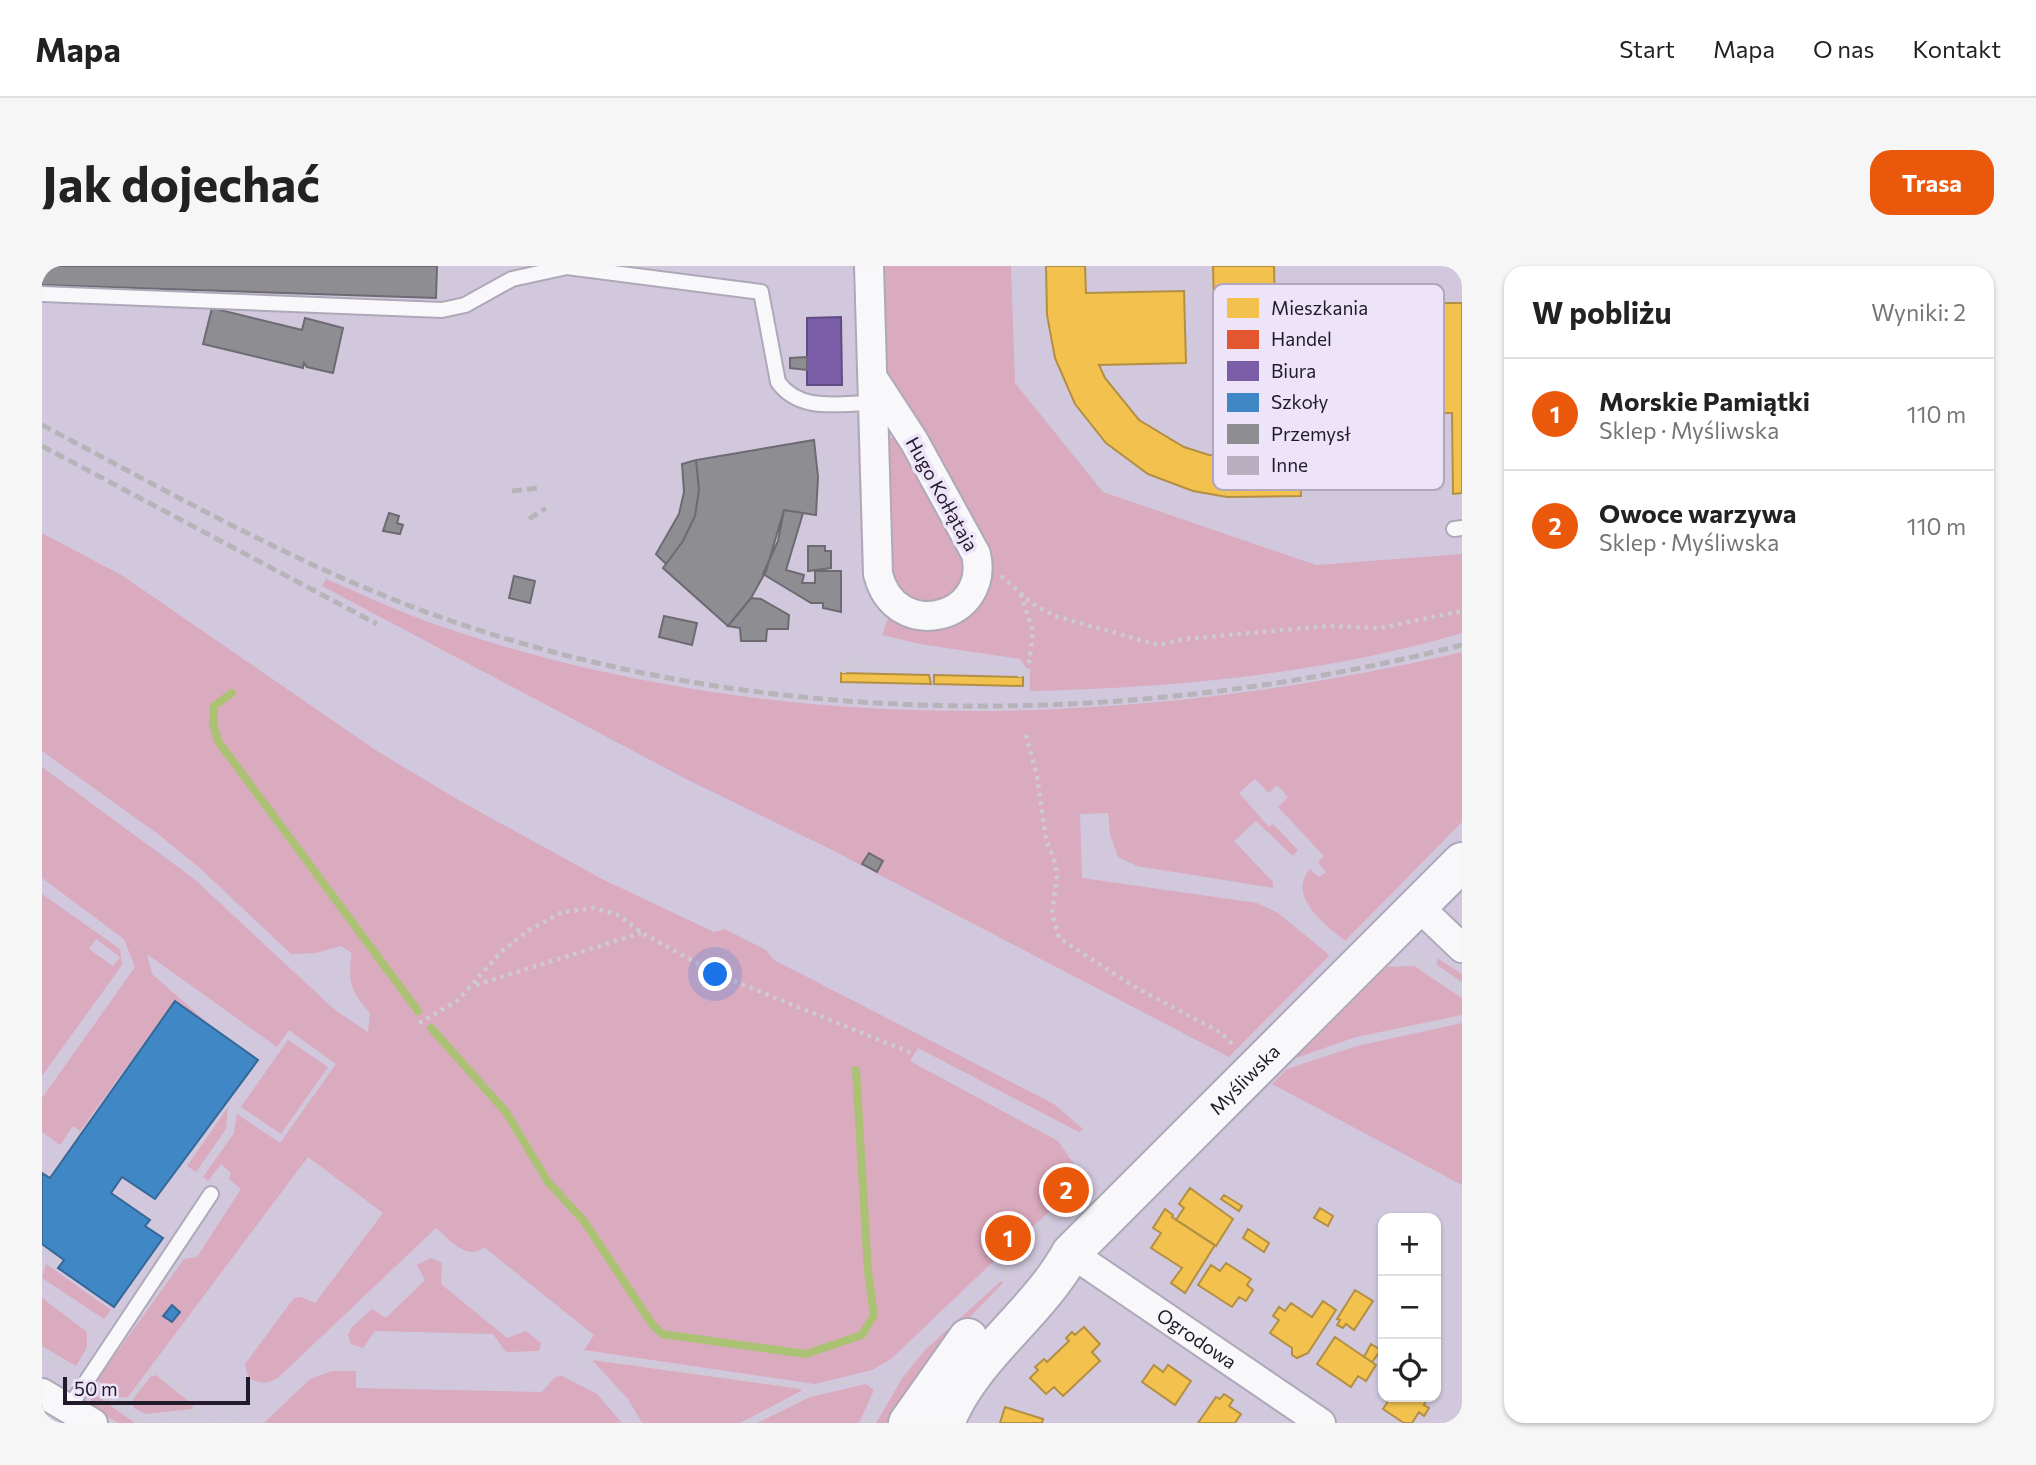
<!DOCTYPE html>
<html lang="pl">
<head>
<meta charset="utf-8">
<style>
  :root { --surface:#fff; --page:#f6f6f6; --text:#222; --muted:#767676; --line:#e0e0e0; --accent:#ea580c }
  body { margin:0; font-family:Commissioner,sans-serif; background:var(--page); color:var(--text) }
  .controls { position:absolute; right:21px; bottom:21px; display:grid; overflow:hidden; border-radius:14px; box-shadow:0 2px 5px #0004 }
  .controls button { width:63px; height:63px; display:grid; place-items:center; padding:0; border:0; border-bottom:2px solid var(--line); background:var(--surface); color:var(--text); font:35px sans-serif }
  .scale { position:absolute; left:21px; bottom:18px; width:187px; box-sizing:border-box; padding-left:7px; border:4px solid #211a29; border-top:0; font-size:19px; line-height:24px; white-space:nowrap; color:#211a29; -webkit-text-stroke:5px #ede4f9; paint-order:stroke }
  .you { position:absolute; left:674px; top:709px; width:24px; height:24px; margin:-18px; border:5px solid #fff; border-radius:50%; background:#1a73e8; box-shadow:0 0 0 10px #1a73e833 }
  .badge { display:grid; place-items:center; width:46px; height:46px; border-radius:50%; background:var(--accent); color:#fff; font-size:23px; font-weight:700 }
  .pin { position:absolute; translate:-50% -50%; border:4px solid #fff; box-shadow:0 2px 7px #0006 }
  .list { margin:0; padding:0; list-style:none }
  h2 { display:flex; justify-content:space-between; align-items:center; height:91px; margin:0; padding:0 28px; font-size:30px }
  h2 small { font-size:23px; font-weight:400; color:var(--muted) }
  .list li { display:grid; grid-template-columns:46px 1fr auto; gap:21px; align-items:center; box-sizing:border-box; height:112px; padding:0 28px; border-top:2px solid var(--line) }
  .list b { display:block; font-size:26px; white-space:nowrap }
  .list p { margin:0; font-size:23px; white-space:nowrap; color:var(--muted) }
  .list em { font-size:23px; font-style:normal; color:var(--muted) }
  .icon { flex:none; width:38px; height:38px; fill:none; stroke:currentColor; stroke-width:2; stroke-linecap:round; stroke-linejoin:round }
  .map { position:relative; flex:none; width:1420px; height:1157px; overflow:hidden; border-radius:21px }
  header { display:flex; align-items:center; gap:42px; box-sizing:border-box; height:98px; padding:0 35px; background:var(--surface); border-bottom:2px solid var(--line) }
  header strong { font-size:33px }
  nav { display:flex; gap:38px; margin-inline-start:auto; font-size:24px }
  .intro { display:flex; align-items:center; justify-content:space-between; box-sizing:border-box; height:168px; padding:0 42px }
  h1 { margin:0; font-size:49px }
  .button { padding:18px 32px; border-radius:21px; background:var(--accent); color:#fff; font-size:24px; font-weight:700 }
  main { display:flex; gap:42px; padding:0 42px }
  aside { flex:1; background:var(--surface); border-radius:21px; box-shadow:0 2px 5px #0004 }
  .map>svg:first-child { display:block }
</style>
</head>
<body>
<header>
<strong>Mapa</strong>
<nav><a>Start</a><a>Mapa</a><a>O nas</a><a>Kontakt</a></nav>
</header>
<div class="intro"><h1>Jak dojechać</h1><a class="button">Trasa</a></div>
<main>
<div class="map">
<svg width="1420" height="1157" viewBox="0 0 1420 1157">
  <rect width="100%" height="100%" fill="#d1c8de"/>
  <!-- green -->
  <path fill="#daaabe" fill-rule="evenodd" d="M838 0H969L973 117 1061 226 1274 299 1420 288V367C1280 408 1133 422 988 425V407L978 393 878 378 840 369 848 347 941 323 844 106Z
    M815 148 821 154 825 299 820 305Z
    M852 171H855L923 294C919 326 912 328 885 341L850 321 845 173Z
    M0 267 81 310 335 485 420 536 560 613 672 666 683 663 724 684 732 694 1012 838 1041 863 1037 866 876 782 868 795 1016 875 1032 898 1037 920 980 970 968 958 943 979 954 993 849 1093 830 1104 773 1118 542 1084 552 1069 442 981C425 996 407 973 394 962L237 1111C226 1118 217 1119 206 1111L203 1098 252 1032 259 1031 273 1037 341 947 266 891 86 1131 77 1132 55 1114 142 993 155 991 199 923 187 913 189 907 179 898 166 915 161 911 192 867 195 848 238 877 294 798 247 764 235 781 105 688 110 708 168 759 132 735 38 865 31 860 18 879 0 866V832L93 701 82 673 0 612V501L151 612 293 744 326 766 328 747C309 727 305 715 310 687L299 680 274 687 249 688 159 603 116 568 0 485Z
    M284 313C320 328 355 345 392 358 723 473 1082 465 1420 386V556L1303 675C1284 659 1244 631 1268 603L1277 611 1284 606 1276 596 1282 590 1236 541 1246 531 1235 519 1227 527 1213 513 1197 527 1227 561 1231 558 1256 584 1251 590 1214 555 1192 575 1231 616V622L1095 600 1076 591 1068 568 1066 547 1038 548 1040 612 1215 637 1236 647 1285 687 1287 690 1187 791 790 584 644 513 280 320Z
    M0 628 78 683 80 699 0 810ZM54 673 78 691 71 700 47 683Z
    M1395 692 1420 708V716L1395 699Z
    M1372 700 1420 732V749L1314 771 1251 793 1343 701Z
    M1420 757V919L1230 818 1245 803 1315 780Z
    M246 774 286 801 239 868 199 841Z
    M186 841 184 863 154 906 145 900Z
    M389 992 400 997 399 1018 465 1072 484 1065 499 1077 497 1085 464 1086 451 1068 333 1065 321 1082 309 1078 306 1069 310 1061 330 1043 344 1052 383 1014 375 999Z
    M4 998 69 1044 62 1053 0 1012Z
    M959 1015 961 1017 918 1061 849 1157H834L861 1111 884 1083Z
    M0 1032 45 1066V1081L34 1100 0 1080Z
    M550 1094 759 1123V1125L698 1157H600L586 1133Z
    M290 1105H314V1122L500 1126 513 1111 520 1110 555 1128 580 1157H222L268 1113Z
    M114 1109 150 1138 151 1143 103 1148 92 1142 91 1133 108 1111Z
    M824 1118 832 1124 817 1157H715L768 1131Z
    M48 1125 93 1157H76L49 1141Z"/>
  <!-- homes -->
  <path fill="#f2c14e" stroke="#b38f43" stroke-width="2" d="M1004 0H1043L1044 27 1142 25 1144 97 1057 99 1063 112 1097 154 1142 181 1167 189 1201 191V169H1211V191H1258L1259 230 1185 231 1151 225 1106 208 1064 177 1033 138 1013 92 1005 49Z
    M1171 0H1232L1236 169 1175 170Z
    M1394 37H1420V227L1411 228 1410 147H1396Z
    M799 407 887 409 889 418 799 416Z
    M892 409 981 411V420L892 418Z
    M1148 922 1191 953 1174 980 1134 954 1142 942 1137 938Z
    M1182 929 1200 940 1197 945 1179 933Z
    M1278 942 1291 950 1286 960 1272 952Z
    M1123 943 1131 949 1130 951 1173 979 1143 1027 1129 1017 1140 1002 1109 982 1119 967 1111 962Z
    M1206 963 1227 977 1222 986 1201 972Z
    M1184 997 1209 1013 1205 1019 1211 1024 1204 1035 1197 1031 1190 1041 1156 1019 1169 999 1178 1005Z
    M1313 1024 1331 1035 1312 1064 1304 1058 1301 1062 1295 1059 1298 1054 1295 1053Z
    M1281 1035 1294 1044 1266 1087 1255 1092 1250 1089V1082L1228 1067 1237 1054 1231 1050 1237 1041 1243 1045 1249 1037 1270 1051Z
    M1042 1061 1058 1078 1050 1086 1058 1095 1021 1130 1012 1121 1004 1128 988 1112 996 1104 993 1101 1002 1093 1005 1096 1027 1075 1024 1072 1030 1066 1033 1069Z
    M1293 1071 1334 1099 1324 1115 1316 1110 1309 1121 1275 1098Z
    M1329 1078 1339 1084 1330 1096 1322 1091Z
    M1112 1099 1121 1106 1126 1099 1149 1115 1133 1139 1100 1116Z
    M1182 1128 1191 1134 1187 1140 1199 1148 1193 1157H1156L1174 1131 1178 1133Z
    M1349 1131H1385L1382 1139 1387 1142 1382 1150 1377 1146 1370 1157H1362L1341 1143Z
    M963 1141 1001 1153 1000 1157H958Z"/>
  <!-- shops -->
  <path fill="#e4572e" stroke="#aa452c" stroke-width="2" d="M968 960 977 970 965 980 956 970Z"/>
  <!-- offices -->
  <path fill="#7b5ea7" stroke="#604a81" stroke-width="2" d="M799 51 800 119H765V52Z"/>
  <!-- schools -->
  <path fill="#3f88c5" stroke="#366796" stroke-width="2" d="M133 735 216 794 113 933 80 911 69 927 108 954 103 960 121 972 72 1041 16 1002 22 994 0 978V907L8 912Z
    M130 1039 138 1046 130 1056 121 1050Z"/>
  <!-- industry -->
  <path fill="#8d8d92" stroke="#6d6a72" stroke-width="2" d="M0 0H395L394 32 0 19Z
    M170 42 260 64 263 52 301 62 291 107 265 101 262 97 261 102 161 78Z
    M765 91V104L748 102V92Z
    M772 174 776 211 774 249 742 244 724 305 709 332 686 360 621 302 641 275 653 250 657 224 654 194Z
    M654 194 657 224 653 250 641 275 624 298 614 288 637 248 642 226 640 198Z
    M742 244 761 247 744 304 762 309 760 317H773V305H799V346L781 342V337H769L721 308 736 275Z
    M347 247 357 250 355 257 361 259 358 268 341 265Z
    M766 280H783V285H789V302L766 305Z
    M472 310 493 315 488 337 467 332Z
    M709 332 719 333 747 349 746 363H725L724 375H699L698 362 686 360Z
    M622 350 655 357 650 379 617 371Z
    M827 587 841 595 835 606 820 598Z"/>
  <g fill="none" stroke-linecap="round" stroke-linejoin="round">
    <!-- stream -->
    <path stroke="#abc275" stroke-width="8" d="M190 427 172 440 171 458 176 475 376 745
      M389 762 464 846 506 916 542 955 610 1058 620 1068 764 1088 820 1069 832 1049 826 1006 814 804"/>
  </g>
  <!-- building -->
  <path fill="#b8aebe" stroke="#a39aaa" stroke-width="2" d="M956 970 965 980 954 991 945 981Z"/>
  <g fill="none" stroke-linecap="round" stroke-linejoin="round">
    <defs>
      <path id="lane" d="M0 28 400 44 423 39 470 13 525 1 719 26 736 116C758 147 798 137 831 137
        M1412 263 1420 262
        M26 1143 169 928"/>
      <g id="street">
        <path d="M827 0 836 308C853 377 949 354 934 288L872 175 831 112"/>
        <path d="M1376 640 1420 682"/>
        <path id="s1" d="M1029 987 1279 1157"/>
        <path d="M0 1127 51 1157"/>
      </g>
      <g id="secondary">
        <path d="M866 1157 926 1072"/>
        <path id="s2" d="M903 1157C929 1090 995 1049 1029 987L1420 596"/>
      </g>
    </defs>
    <!-- lane casing -->
    <use href="#lane" stroke="#afa8b9" stroke-width="18"/>
    <!-- street casing -->
    <use href="#street" stroke="#afa8b9" stroke-width="32"/>
    <!-- secondary casing -->
    <use href="#secondary" stroke="#afa8b9" stroke-width="42"/>
    <!-- path -->
    <path stroke="#cdcbd0" stroke-width="4.5" stroke-dasharray="3.5 5" stroke-linecap="butt" d="M959 310 991 338 1013 350 1116 379 1143 373 1285 360 1338 362 1420 345
      M979 328 991 366 985 412
      M811 392V400L978 404V411
      M887 402V409
      M893 402V409
      M802 407V400H811
      M984 469 995 510 1004 574 1012 593 1015 610 1010 647 1017 672 1091 720 1178 766 1192 780
      M1371 688 1420 720
      M1364 695 1372 696 1420 728
      M434 719 599 667
      M377 757 415 735 460 685 487 664 520 646 552 642 576 649 600 667 677 709 872 788
      M1272 790 1336 769 1420 753
      M958 1002 967 1012
      M912 1044 1044 925
      M0 1087 29 1105
      M538 1098 547 1091 774 1123
      M59 1127 101 1157
      M80 1142 111 1104 155 1137V1148
      M124 1157C133 1149 143 1148 155 1148L163 1157
      M172 1157 183 1146 193 1157
      M706 1157C752 1134 797 1108 850 1111
      M825 1157 850 1111 891 1064"/>
    <!-- lane -->
    <use href="#lane" stroke="#f8f7fa" stroke-width="14"/>
    <!-- street -->
    <use href="#street" stroke="#f8f7fa" stroke-width="28"/>
    <!-- secondary -->
    <use href="#secondary" stroke="#f8f7fa" stroke-width="38"/>
    <!-- rail -->
    <path stroke="#b7b4b9" stroke-width="5" stroke-dasharray="10 5" stroke-linecap="butt" d="M0 159C131 228 261 303 401 352 724 466 1091 463 1420 379
      M0 180 335 358
      M470 225 497 222
      M487 253 504 242"/>
  </g>
  <g text-anchor="middle" stroke-width="7" stroke-linejoin="round" paint-order="stroke">
    <!-- street labels -->
    <g font-size="19" fill="#211a29" stroke="#ede4f9">
      <text transform="translate(900 228) rotate(61)" y="7">Hugo Kołłątaja</text>
      <text dy="7" stroke="none"><textPath href="#s2" startOffset="458">Myśliwska</textPath></text>
      <text dy="7" stroke="none"><textPath href="#s1" startOffset="152">Ogrodowa</textPath></text>
    </g>
  </g>
  <!-- legend -->
  <rect x="1171" y="18" width="231" height="206" rx="10" fill="#ede4f9" stroke="#b0a7bb" stroke-width="2"/>
  <rect x="1185" y="32" width="32" height="20" fill="#f2c14e"/>
  <rect x="1185" y="64" width="32" height="19" fill="#e4572e"/>
  <rect x="1185" y="95" width="32" height="20" fill="#7b5ea7"/>
  <rect x="1185" y="127" width="32" height="19" fill="#3f88c5"/>
  <rect x="1185" y="158" width="32" height="20" fill="#8d8d92"/>
  <rect x="1185" y="190" width="32" height="19" fill="#b8aebe"/>
  <g font-size="19" fill="#211a29">
    <text x="1229" y="49">Mieszkania</text>
    <text x="1229" y="80">Handel</text>
    <text x="1229" y="112">Biura</text>
    <text x="1229" y="143">Szkoły</text>
    <text x="1229" y="175">Przemysł</text>
    <text x="1229" y="206">Inne</text>
  </g>
</svg>
<div class="controls">
<button>+</button>
<button>−</button>
<button><svg class="icon" aria-label="locate" viewBox="0 0 24 24"><circle cx="12" cy="12" r="6"/><path d="M12 2v4M12 18v4M2 12h4M18 12h4"/></svg></button>
</div>
<div class="scale">50 m</div>
<div class="you"></div>
<div class="pin badge" style="left:966px;top:972px">1</div>
<div class="pin badge" style="left:1024px;top:924px">2</div>
</div>
<aside>
<h2>W pobliżu<small>Wyniki: 2</small></h2>
<ul class="list">
<li><span class="badge">1</span><div><b>Morskie Pamiątki</b><p>Sklep · Myśliwska</p></div><em>110 m</em></li>
<li><span class="badge">2</span><div><b>Owoce warzywa</b><p>Sklep · Myśliwska</p></div><em>110 m</em></li>
</ul>
</aside>
</main>
</body>
</html>
